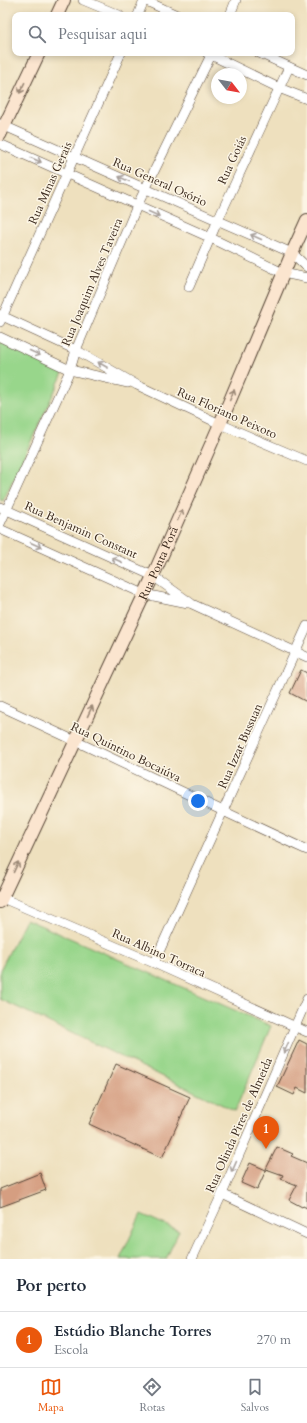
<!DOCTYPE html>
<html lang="pt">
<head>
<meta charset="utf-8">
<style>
  :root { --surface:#fff; --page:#f6f6f7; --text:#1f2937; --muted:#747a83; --line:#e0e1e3; --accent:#ea580c }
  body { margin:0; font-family:Cardo,serif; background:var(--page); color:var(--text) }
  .compass { position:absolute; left:211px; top:68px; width:36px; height:36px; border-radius:50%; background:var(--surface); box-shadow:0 2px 6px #0003; rotate:121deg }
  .you { position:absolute; left:198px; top:801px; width:14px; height:14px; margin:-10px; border:3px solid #fff; border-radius:50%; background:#1a73e8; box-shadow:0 0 0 6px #1a73e833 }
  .badge { display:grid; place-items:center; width:26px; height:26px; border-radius:50%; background:var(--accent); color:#fff; font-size:13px; font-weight:700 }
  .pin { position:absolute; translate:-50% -33px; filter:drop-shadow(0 1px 2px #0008) }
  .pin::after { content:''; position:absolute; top:21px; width:14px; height:12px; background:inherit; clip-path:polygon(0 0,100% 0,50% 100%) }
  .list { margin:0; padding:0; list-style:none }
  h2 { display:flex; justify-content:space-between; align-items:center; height:52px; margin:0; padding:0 16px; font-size:17px }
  h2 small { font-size:13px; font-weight:400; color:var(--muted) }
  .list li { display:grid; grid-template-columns:26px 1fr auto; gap:12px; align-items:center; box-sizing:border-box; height:56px; padding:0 16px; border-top:1px solid var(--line) }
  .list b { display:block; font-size:15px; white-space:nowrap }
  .list p { margin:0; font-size:13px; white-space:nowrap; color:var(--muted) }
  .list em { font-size:13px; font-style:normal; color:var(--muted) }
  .icon { flex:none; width:22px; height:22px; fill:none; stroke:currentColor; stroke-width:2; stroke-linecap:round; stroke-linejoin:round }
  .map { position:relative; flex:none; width:307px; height:1259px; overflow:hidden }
  .search { position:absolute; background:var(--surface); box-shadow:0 2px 6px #0003; left:12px; right:12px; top:12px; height:44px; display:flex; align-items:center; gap:10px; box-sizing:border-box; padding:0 14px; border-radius:8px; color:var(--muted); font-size:15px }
  .sheet { height:108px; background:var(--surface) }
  nav { display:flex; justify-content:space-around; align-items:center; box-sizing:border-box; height:56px; border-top:1px solid var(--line); background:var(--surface); font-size:11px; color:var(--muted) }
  nav a { display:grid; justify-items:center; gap:2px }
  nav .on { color:var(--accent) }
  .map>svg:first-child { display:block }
</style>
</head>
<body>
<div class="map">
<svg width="307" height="1259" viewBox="0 0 307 1259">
  <rect width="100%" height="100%" fill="#fcf5e5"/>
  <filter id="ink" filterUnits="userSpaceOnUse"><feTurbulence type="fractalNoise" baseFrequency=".025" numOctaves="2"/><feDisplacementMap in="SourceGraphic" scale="8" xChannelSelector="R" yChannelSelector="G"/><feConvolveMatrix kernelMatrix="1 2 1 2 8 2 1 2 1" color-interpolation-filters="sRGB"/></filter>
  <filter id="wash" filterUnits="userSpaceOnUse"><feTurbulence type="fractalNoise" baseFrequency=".012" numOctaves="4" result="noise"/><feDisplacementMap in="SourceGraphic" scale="16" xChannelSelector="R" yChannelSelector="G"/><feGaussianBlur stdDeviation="0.9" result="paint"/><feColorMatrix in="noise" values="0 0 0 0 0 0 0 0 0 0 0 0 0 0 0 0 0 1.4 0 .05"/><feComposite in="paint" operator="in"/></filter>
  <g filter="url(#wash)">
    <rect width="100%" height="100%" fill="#eee0be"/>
    <!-- green -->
    <path fill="#98d68b" stroke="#6a8054" d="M0 341 64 371 3 501 0 500Z
      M26 919 271 1026 235 1111 0 999V970Z
      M141 1214 179 1231 166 1259H120Z"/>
    <g id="blocks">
      <!-- building -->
      <path fill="#d59e81" d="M301 670 307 673V702L290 693Z
        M299 1040 307 1044V1093L297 1088 294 1095 277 1087Z
        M116 1064 190 1097 162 1158 89 1124Z
        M277 1147 293 1154 291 1156 307 1163V1208L303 1206 302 1207 289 1200 297 1185 281 1179 283 1175 266 1169Z
        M250 1163 266 1170 257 1190 241 1183Z
        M40 1173 46 1190 0 1207V1189Z"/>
    </g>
  </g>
  <g filter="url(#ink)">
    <use href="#blocks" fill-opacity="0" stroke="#564536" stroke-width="1"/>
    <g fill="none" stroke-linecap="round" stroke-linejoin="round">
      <defs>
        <path id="street" d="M83 0 119 15
          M138 15 144 0 177 15
          M230 15 236 0
          M207 53 279 88 307 99
          M259 53 307 75
          M0 124 146 189 292 253 307 267
          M0 144 211 238 283 273 307 278
          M189 287 218 220 289 67
          M0 315 76 350 137 385 220 424 307 461
          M0 322 121 53
          M0 337 70 370 128 383
          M0 507 153 576 192 604 307 657
          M0 524 70 370 76 350 137 206 212 53
          M0 529 144 594 188 603
          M0 706C103 753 204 803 307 850
          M0 897 154 963 307 1032
          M154 963 307 626
          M222 1194 307 1234
          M192 1259 222 1194 307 999"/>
        <g id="secondary">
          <path d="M57 15 64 0"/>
          <path d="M0 135 39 53"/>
          <path id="s1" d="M0 902 153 576 220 424 292 253 307 220"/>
        </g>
      </defs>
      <!-- street casing -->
      <use href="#street" stroke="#564536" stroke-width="10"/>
      <!-- secondary casing -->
      <use href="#secondary" stroke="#564536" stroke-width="14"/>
      <!-- street -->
      <use href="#street" stroke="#fff" stroke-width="9"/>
      <!-- secondary -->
      <use href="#secondary" stroke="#fbe5cf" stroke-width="12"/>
    </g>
    <!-- one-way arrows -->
    <defs><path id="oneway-shaft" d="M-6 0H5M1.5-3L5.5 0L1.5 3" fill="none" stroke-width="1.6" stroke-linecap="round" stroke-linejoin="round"/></defs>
    <g stroke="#9b8876">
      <use href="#oneway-shaft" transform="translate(22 88) rotate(116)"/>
      <use href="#oneway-shaft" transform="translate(232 395) rotate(-67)"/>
      <use href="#oneway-shaft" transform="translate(180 515) rotate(-66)"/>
      <use href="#oneway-shaft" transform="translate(90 711) rotate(-65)"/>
      <use href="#oneway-shaft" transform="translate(16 867) rotate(-65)"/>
    </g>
    <g stroke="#a79f9a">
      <use href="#oneway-shaft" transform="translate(36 160) rotate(24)"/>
      <use href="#oneway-shaft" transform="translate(124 179) rotate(-155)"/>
      <use href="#oneway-shaft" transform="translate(154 214) rotate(24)"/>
      <use href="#oneway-shaft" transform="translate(256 237) rotate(-156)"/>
      <use href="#oneway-shaft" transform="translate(35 353) rotate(25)"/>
      <use href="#oneway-shaft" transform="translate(103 365) rotate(-150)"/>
      <use href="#oneway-shaft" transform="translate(36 545) rotate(24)"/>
      <use href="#oneway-shaft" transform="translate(117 560) rotate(-156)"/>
      <use href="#oneway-shaft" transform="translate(286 1048) rotate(114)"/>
      <use href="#oneway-shaft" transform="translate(234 1167) rotate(114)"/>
    </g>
  </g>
  <g text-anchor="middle" stroke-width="3" stroke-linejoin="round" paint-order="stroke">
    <!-- street labels -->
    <g font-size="12" fill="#3b2a1e" stroke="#fcf5e5">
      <text transform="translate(232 160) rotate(-65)" y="4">Rua Goiás</text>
      <text transform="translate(160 182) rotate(24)" y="4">Rua General Osório</text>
      <text transform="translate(50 183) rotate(-66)" y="4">Rua Minas Gerais</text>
      <text transform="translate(92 282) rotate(-67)" y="4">Rua Joaquim Alves Taveira</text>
      <text transform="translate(227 413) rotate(24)" y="4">Rua Floriano Peixoto</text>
      <text transform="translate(81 530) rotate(24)" y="4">Rua Benjamin Constant</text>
      <text dy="4" stroke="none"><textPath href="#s1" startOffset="374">Rua Ponta Porã</textPath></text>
      <text transform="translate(240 746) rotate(-66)" y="4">Rua Izzat Bussuan</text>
      <text transform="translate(126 752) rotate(26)" y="4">Rua Quintino Bocaiúva</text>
      <text transform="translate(159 953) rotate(24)" y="4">Rua Albino Torraca</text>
      <text transform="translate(239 1125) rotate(-66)" y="4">Rua Olinda Pires de Almeida</text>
    </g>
  </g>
</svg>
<svg class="compass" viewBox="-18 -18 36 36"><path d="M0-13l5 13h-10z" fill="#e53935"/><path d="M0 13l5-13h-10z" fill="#747a83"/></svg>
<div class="you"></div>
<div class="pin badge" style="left:266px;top:1149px">1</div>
<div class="search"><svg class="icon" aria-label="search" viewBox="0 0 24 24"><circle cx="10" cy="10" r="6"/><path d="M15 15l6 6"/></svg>Pesquisar aqui</div>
</div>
<section class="sheet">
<h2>Por perto<small></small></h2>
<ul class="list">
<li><span class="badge">1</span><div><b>Estúdio Blanche Torres</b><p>Escola</p></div><em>270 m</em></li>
</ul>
</section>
<nav>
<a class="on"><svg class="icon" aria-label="map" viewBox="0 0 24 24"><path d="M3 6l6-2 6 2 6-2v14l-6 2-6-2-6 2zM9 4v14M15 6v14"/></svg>Mapa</a>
<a><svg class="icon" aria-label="directions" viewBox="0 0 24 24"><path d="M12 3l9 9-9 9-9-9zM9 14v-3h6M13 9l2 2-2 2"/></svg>Rotas</a>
<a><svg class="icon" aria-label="saved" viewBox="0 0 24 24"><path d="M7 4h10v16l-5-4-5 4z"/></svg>Salvos</a>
</nav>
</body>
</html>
